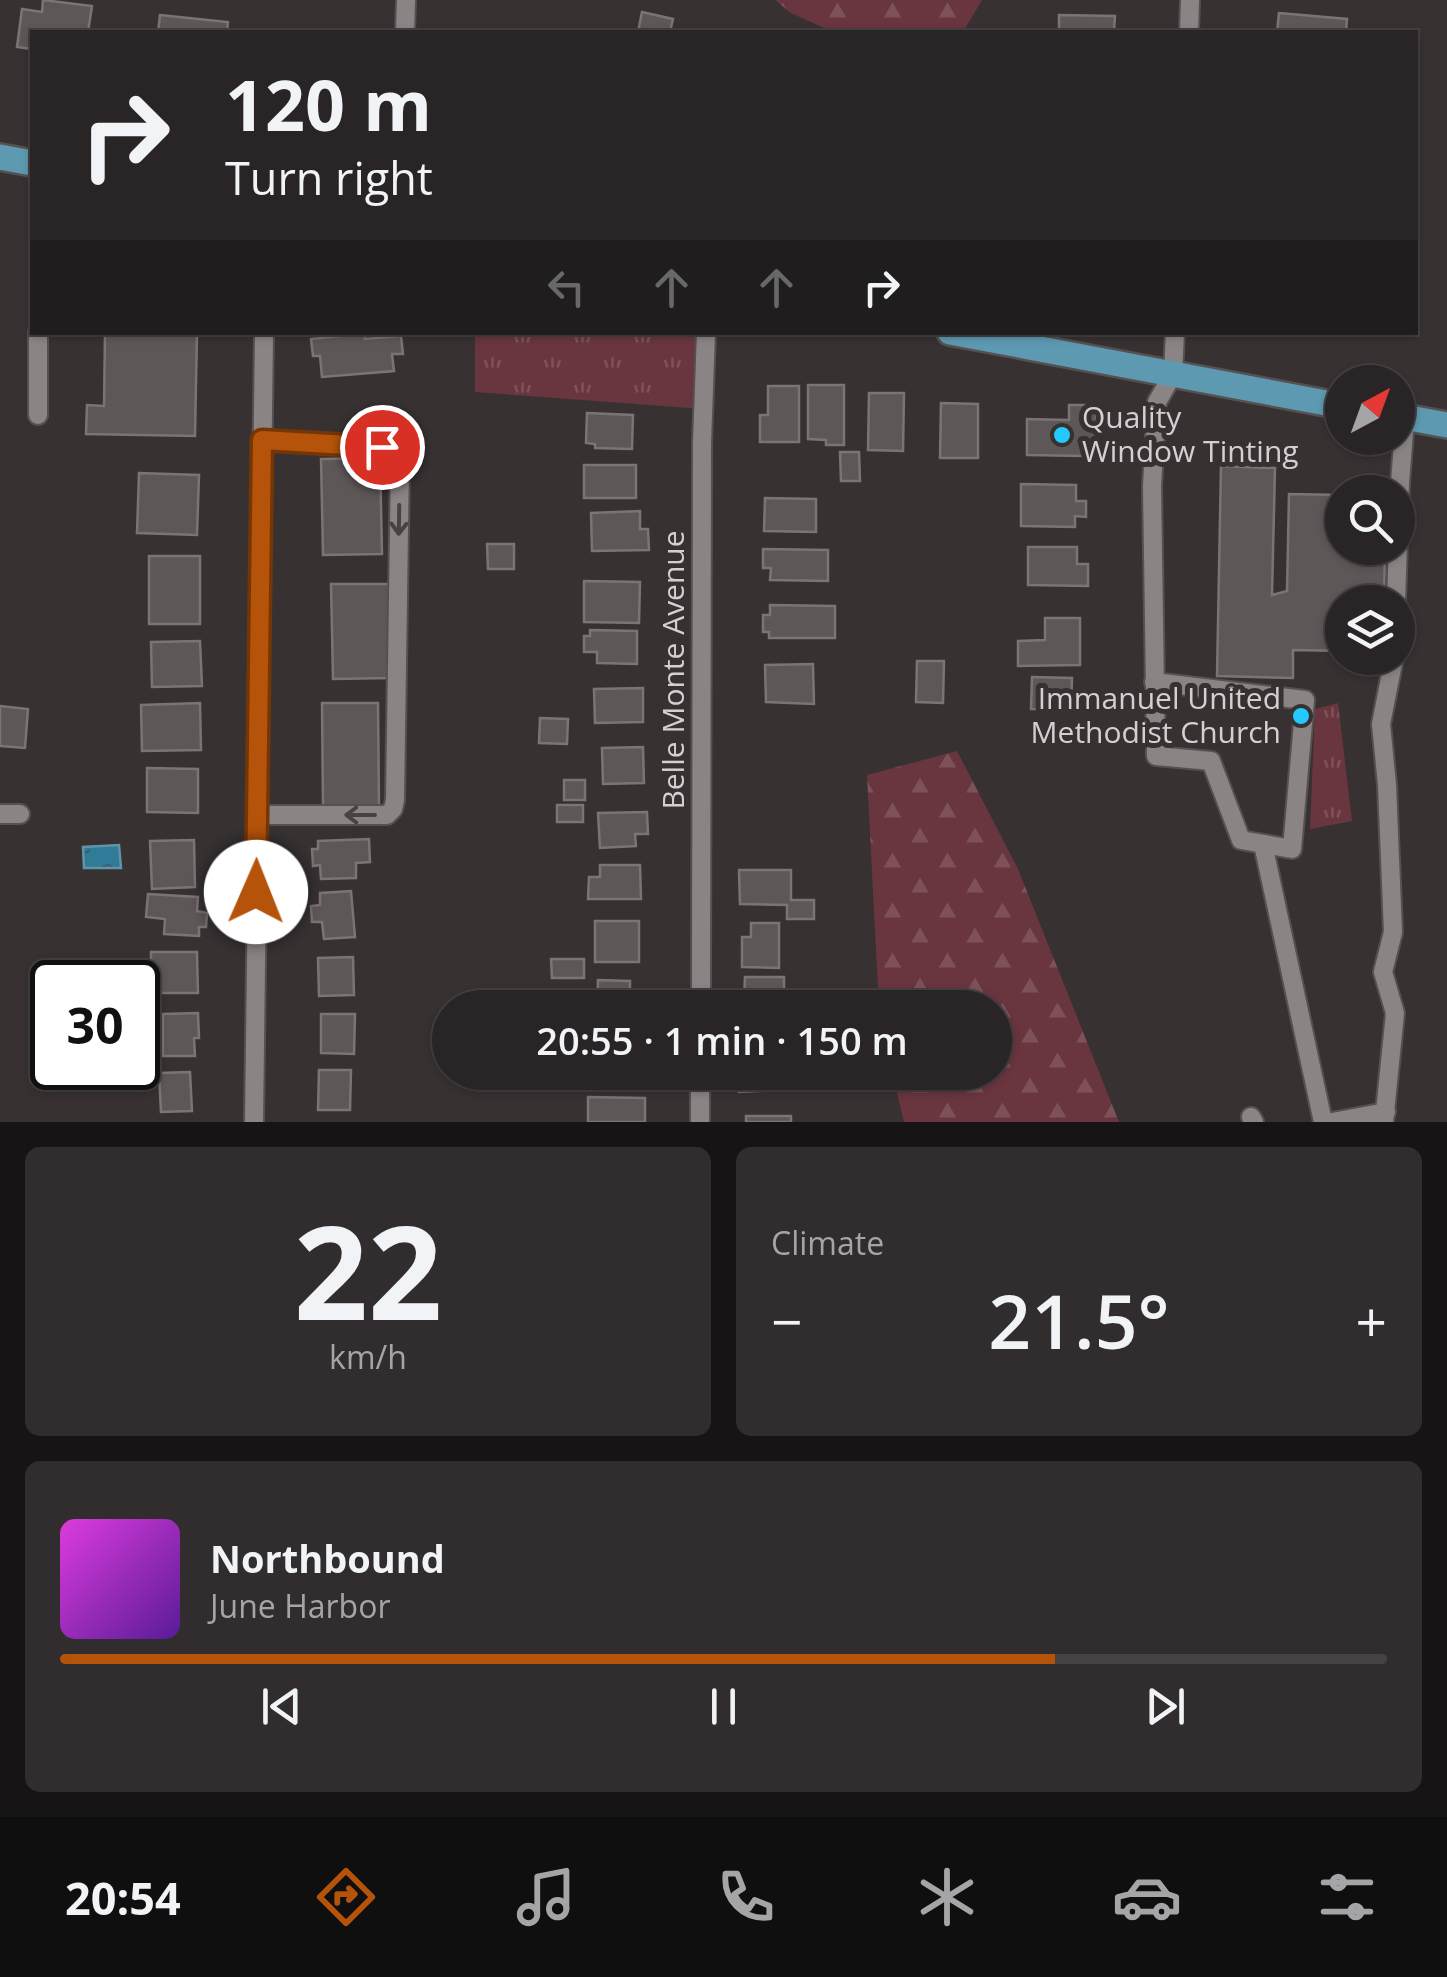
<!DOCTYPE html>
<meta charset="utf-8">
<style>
body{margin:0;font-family:"Open Sans",sans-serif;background:#312d2e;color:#f1f3f6;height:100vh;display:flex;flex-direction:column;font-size:38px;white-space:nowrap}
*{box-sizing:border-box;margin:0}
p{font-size:32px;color:#a5a5a7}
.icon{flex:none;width:55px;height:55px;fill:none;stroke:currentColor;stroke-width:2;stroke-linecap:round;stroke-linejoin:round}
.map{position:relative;height:1122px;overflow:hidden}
.details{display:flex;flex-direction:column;gap:25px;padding:25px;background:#171415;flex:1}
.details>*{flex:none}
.hud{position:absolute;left:30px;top:30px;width:1388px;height:305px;border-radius:0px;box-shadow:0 2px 8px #0004,0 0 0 2px #454243;background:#292526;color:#f1f3f6;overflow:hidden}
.needle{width:65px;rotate:41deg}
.buttons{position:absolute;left:1325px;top:365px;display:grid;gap:20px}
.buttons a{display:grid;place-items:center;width:90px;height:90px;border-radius:50%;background:#292526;box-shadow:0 2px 8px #0004,0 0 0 2px #454243;font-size:50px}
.speed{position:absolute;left:30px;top:960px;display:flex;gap:20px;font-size:50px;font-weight:700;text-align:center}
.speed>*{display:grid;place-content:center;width:130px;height:130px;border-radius:50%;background:#292526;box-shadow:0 2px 8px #0004,0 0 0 2px #454243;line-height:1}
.speed .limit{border:5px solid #111;border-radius:15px;background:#fff;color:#111}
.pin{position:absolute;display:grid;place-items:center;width:85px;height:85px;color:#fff;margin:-42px;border:5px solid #fff;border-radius:50%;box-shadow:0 2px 10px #0007}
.me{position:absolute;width:110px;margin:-55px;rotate:1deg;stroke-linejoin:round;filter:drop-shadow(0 0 8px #0008)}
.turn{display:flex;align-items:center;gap:35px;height:210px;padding:0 30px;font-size:45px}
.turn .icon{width:130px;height:130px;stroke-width:2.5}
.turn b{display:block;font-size:70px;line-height:85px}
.lanes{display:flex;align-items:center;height:95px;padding:0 30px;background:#0003;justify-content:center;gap:50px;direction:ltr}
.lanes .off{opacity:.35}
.big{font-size:75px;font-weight:600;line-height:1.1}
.details .tile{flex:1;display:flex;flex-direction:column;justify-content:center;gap:15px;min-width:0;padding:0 35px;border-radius:15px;background:#312d2e}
.details .dial{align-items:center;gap:0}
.dial b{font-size:130px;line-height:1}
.song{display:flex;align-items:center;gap:30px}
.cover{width:120px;height:120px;border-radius:15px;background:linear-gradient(135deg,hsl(300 70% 55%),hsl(270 70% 35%))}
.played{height:10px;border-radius:5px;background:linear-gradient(90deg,#b45309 75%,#454243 75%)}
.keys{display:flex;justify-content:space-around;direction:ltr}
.heat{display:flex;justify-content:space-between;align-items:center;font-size:55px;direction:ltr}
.details .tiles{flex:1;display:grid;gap:25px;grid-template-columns:1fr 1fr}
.tile:last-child{grid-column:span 2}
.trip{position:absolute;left:432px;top:990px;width:580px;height:100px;border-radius:50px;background:#292526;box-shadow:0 2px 8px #0004,0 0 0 2px #454243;font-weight:600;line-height:100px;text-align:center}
.tabs{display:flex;height:160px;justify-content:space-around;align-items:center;background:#100f0f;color:#a5a5a7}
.tabs .icon{width:70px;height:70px}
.tabs .active{color:#b45309}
.tabs b{font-size:45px;color:#f1f3f6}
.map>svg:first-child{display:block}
</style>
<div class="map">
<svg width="1447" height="1122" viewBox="0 0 1447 1122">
<defs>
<pattern id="forest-firs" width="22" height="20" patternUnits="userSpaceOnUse" patternTransform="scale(2.5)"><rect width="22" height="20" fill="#69353e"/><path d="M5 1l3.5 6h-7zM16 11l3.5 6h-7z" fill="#7e5159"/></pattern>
<pattern id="park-tufts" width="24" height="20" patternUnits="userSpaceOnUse" patternTransform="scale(2.5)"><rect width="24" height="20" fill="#69353e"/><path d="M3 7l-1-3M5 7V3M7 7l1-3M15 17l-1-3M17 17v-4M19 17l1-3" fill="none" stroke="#7e5159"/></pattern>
<pattern id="water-ripples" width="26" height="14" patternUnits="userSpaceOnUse" patternTransform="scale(2.5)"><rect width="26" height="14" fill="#307b97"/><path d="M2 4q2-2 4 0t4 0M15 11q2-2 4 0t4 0" fill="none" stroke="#366374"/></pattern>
</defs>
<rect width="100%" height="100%" fill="#373132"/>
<!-- forest -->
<g fill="url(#forest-firs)">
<path d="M775,0h207l-19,32h-130l-42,-19z"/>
<path d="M957,751l61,118 101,253h-215l-12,-49 103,-1v-64l-116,-1 -12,-232z"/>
</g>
<!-- park -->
<g fill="url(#park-tufts)">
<path d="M475,333h231l-3,76 -228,-17z"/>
<path d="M1338,703l14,118 -42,8 5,-120z"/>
</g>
<!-- water -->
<path fill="url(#water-ripples)" stroke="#6194a8" stroke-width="2.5" d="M119,845l2,23h-37l-1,-21z"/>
<!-- building -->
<g fill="#5e5758" stroke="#7b7475" stroke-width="2.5">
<path d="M43,0l49,6 -4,26h-56v17l-15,-2 5,-38 20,3z"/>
<path d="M642,12l31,7 -3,13h-32z"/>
<path d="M1279,13l68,6 -1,13h-69z"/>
<path d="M160,15l68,7 -1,10h-69z"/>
<path d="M1059,15l56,1 -1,16h-55z"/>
<path d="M105,332h92l-2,104 -109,-2 1,-29 17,1z"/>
<path d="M349,332h16v7l36,-3 2,18h-11l2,17 -72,6 -2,-21h-7l-2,-17 39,-4z"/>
<path d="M808,385h36v60h-18v-5l-18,-1z"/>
<path d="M768,386h31v56h-39v-27h8z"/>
<path d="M869,393h35l-1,58 -35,-1z"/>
<path d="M941,403l37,1v54h-38z"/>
<path d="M1069,405h27v45h-12l-1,6 -56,-1v-36l42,1z"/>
<path d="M587,413l46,2 -1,34 -37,-1v-4l-9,-1z"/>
<path d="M840,452h19l1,29h-19z"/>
<path d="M380,458l2,96 -59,1 -2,-96z"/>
<rect x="584" y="465" width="52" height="33"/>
<path d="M1221,466l54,2 -3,127 15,-4 2,-97 53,1v53h43l-1,54h-42v49l-49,-1v28l-76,-2z"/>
<path d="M139,473l60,2 -2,60 -60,-2z"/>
<path d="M1021,484l55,1v16h10v16l-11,-1v11l-54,-1z"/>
<path d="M765,498l51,1v33l-52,-1z"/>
<path d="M640,511v18h8l1,21 -57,1 -1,-38z"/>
<path d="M487,544h27v25h-26z"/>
<path d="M1028,547h49v17h11v22l-60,-1z"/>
<path d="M763,549l65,1v31l-58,-1 1,-12h-8z"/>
<rect x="149" y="556" width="51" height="68"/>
<path d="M584,581l56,1 -1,41 -55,-1z"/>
<path d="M331,584h58l2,94 -58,1z"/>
<path d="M770,605l65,1v32h-66v-6h-6v-17h7z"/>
<path d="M1045,618h35v47l-62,1v-25l27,-1z"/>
<path d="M590,630l47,1v33l-40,-1v-11h-13v-16h6z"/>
<path d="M200,641l2,45 -50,1 -1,-45z"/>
<path d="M917,661h27l-1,42 -27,-1z"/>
<path d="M813,664l1,40 -48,-2 -1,-37z"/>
<path d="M1032,677l40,1 -1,32 -40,-1z"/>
<path d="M643,688v34l-48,1 -1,-34z"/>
<path d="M200,703l1,47 -59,1 -1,-46z"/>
<path d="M322,703h56l1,105h-56z"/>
<path d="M0,706l28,3 -3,39 -25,-2z"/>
<path d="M540,718l28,1 -1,25 -28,-1z"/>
<path d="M643,747l1,36 -41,1 -1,-36z"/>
<path d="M147,768l51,1v44l-51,-1z"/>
<rect x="564" y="780" width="21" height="20"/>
<rect x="557" y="805" width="26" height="17"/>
<path d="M647,812l1,22h-13l1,12 -36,2 -2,-35z"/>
<path d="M369,839l1,23 -14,1v15l-35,1 -1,-14 -7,1 -1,-17h6v-8z"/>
<path d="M194,840l1,47 -43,2 -2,-48z"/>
<path d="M600,865h40l1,34h-53l1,-22h11z"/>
<path d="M739,870h52v30h23v19h-27v-14l-47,-1z"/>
<path d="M351,891l4,46 -31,2 -2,-17h-10l-1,-16 9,-1v-12z"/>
<path d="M148,894l50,3 -1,14 10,2 -1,14h-7v9l-35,-2 1,-15 -19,-2z"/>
<rect x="595" y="921" width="44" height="41"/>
<path d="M751,923h28v45l-37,-1v-30h9z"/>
<path d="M151,952h46l1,41h-47z"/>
<path d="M353,957l1,38 -35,1 -1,-38z"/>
<path d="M551,959h33v19h-32z"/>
<path d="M745,977h39v31h-31v-10h-9z"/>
<path d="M598,980l32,1v13h16v14h-49z"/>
<path d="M198,1013l1,25h-5l1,18h-32v-42z"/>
<path d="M321,1014h34l-1,40 -33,-1z"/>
<path d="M319,1070h32l-1,40h-32z"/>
<path d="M190,1072l2,39 -31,1 -2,-39z"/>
<path d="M738,1072h59l1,17 -59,3z"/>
<path d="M588,1097l57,1v24h-57z"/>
<rect x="746" y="1116" width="45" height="6"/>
</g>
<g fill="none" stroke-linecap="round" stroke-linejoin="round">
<!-- minor casing -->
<g stroke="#555051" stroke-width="22">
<g id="minor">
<path d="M405,32l1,-32"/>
<path d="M1189,32l1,-32"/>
<path d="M38,332v83"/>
<path d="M1396,602l4,-119 5,-65"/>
<path d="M1154,682l151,18 -13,149 -51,-9 -30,-79 -55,-5 -4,-270 5,-84 16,-28 2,-42"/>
<path d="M0,814h20"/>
<path d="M257,815h130l6,-6 2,-9 5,-338 -7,-10 -11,-5 -120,-7"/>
<path d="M1263,844l60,278"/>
<path d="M701,1008l1,-565 4,-111"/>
<path d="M1251,1117l3,5"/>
<path d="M254,1122l10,-790"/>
<path d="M700,1122v-50"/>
<path d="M1332,1122l54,-10"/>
<path d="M1384,1122l11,-109 -12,-41 10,-40 -6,-147 -6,-61 13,-66"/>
</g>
</g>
<!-- major casing -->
<g stroke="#555051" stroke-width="30">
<g id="major">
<path d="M0,157l32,6"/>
<path d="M950,332l392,74"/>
<path d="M1398,416l49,9"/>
</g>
</g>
<!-- minor -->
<use href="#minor" stroke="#8b8485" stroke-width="18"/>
<!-- major -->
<use href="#major" stroke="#5d99b1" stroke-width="25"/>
</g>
<!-- one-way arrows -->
<defs><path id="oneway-shaft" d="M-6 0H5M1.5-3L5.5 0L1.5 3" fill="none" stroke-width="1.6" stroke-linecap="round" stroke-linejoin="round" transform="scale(2.5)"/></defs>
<g stroke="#484243">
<use href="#oneway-shaft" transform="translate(399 520) rotate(91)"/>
<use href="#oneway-shaft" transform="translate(360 815) rotate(180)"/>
</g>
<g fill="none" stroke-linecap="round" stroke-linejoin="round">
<!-- route casing -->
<g stroke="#753606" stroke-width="25">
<path id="route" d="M256,892l6,-452 120,7"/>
</g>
<!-- route -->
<use href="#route" stroke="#b45309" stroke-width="18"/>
</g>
<!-- markers -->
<g fill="#24c9fe" stroke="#373132" stroke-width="4">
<circle cx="1062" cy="435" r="10"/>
<circle cx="1301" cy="716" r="10"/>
</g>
<g text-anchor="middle" stroke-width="10" stroke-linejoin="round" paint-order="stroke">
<!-- poi labels -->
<g font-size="30" fill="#d4d0d1" stroke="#373132" text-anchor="start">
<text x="1082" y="428">Quality<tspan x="1082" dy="34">Window Tinting</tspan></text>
<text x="1281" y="709" text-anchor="end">Immanuel United<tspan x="1281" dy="34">Methodist Church</tspan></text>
</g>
<!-- street labels -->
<g font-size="30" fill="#d4d0d1" stroke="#373132">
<text transform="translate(674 670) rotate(-90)" y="10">Belle Monte Avenue</text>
</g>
</g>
</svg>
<div class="buttons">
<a><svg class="needle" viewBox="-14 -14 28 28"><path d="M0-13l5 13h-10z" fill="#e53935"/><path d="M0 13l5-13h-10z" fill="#a5a5a7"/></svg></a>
<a><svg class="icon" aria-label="search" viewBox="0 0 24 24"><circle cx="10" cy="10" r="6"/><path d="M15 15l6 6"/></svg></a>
<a><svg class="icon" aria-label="layers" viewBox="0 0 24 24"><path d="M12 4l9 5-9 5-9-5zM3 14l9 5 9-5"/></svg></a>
</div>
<div class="speed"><div class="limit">30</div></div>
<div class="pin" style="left:382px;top:447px;background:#d93025"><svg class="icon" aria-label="arrive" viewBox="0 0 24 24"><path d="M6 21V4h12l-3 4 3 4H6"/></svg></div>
<svg class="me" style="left:256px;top:892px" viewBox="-20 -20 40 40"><circle r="19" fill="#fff"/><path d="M0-13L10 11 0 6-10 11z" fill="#b45309"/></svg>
<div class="trip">20:55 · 1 min · 150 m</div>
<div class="hud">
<div class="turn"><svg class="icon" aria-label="right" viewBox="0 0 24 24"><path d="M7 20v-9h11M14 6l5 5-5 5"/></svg><div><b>120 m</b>Turn right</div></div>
<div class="lanes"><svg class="icon off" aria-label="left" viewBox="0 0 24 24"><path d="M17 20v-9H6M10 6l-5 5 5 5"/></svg><svg class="icon off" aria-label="ahead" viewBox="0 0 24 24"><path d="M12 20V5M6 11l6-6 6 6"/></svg><svg class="icon off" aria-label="ahead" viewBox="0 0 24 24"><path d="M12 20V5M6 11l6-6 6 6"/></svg><svg class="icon" aria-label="right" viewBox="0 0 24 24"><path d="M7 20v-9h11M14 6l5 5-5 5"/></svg></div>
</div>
</div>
<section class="details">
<div class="tiles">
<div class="tile dial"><b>22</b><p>km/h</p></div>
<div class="tile"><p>Climate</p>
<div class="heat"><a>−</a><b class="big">21.5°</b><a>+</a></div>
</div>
<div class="tile">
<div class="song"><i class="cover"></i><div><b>Northbound</b><p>June Harbor</p></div></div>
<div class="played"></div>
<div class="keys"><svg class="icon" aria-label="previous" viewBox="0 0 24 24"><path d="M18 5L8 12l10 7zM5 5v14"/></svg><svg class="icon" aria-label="pause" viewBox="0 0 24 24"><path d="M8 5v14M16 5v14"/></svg><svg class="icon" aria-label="next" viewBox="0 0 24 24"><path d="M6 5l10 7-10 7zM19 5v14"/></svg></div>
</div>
</div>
</section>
<nav class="tabs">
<b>20:54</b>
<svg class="icon active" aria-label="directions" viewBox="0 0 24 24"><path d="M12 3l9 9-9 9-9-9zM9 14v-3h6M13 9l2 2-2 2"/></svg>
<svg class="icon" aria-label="music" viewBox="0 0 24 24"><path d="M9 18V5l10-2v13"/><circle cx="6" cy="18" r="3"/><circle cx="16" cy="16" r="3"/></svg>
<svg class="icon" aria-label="phone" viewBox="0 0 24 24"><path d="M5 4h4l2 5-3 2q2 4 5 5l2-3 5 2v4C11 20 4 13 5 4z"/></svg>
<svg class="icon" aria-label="climate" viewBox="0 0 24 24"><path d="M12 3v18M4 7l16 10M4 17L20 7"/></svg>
<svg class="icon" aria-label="car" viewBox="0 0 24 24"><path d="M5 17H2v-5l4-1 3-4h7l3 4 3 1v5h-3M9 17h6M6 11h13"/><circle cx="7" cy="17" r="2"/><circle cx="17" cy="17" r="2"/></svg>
<svg class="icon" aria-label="filters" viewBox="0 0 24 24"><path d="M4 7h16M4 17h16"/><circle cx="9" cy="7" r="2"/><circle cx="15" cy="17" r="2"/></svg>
</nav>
